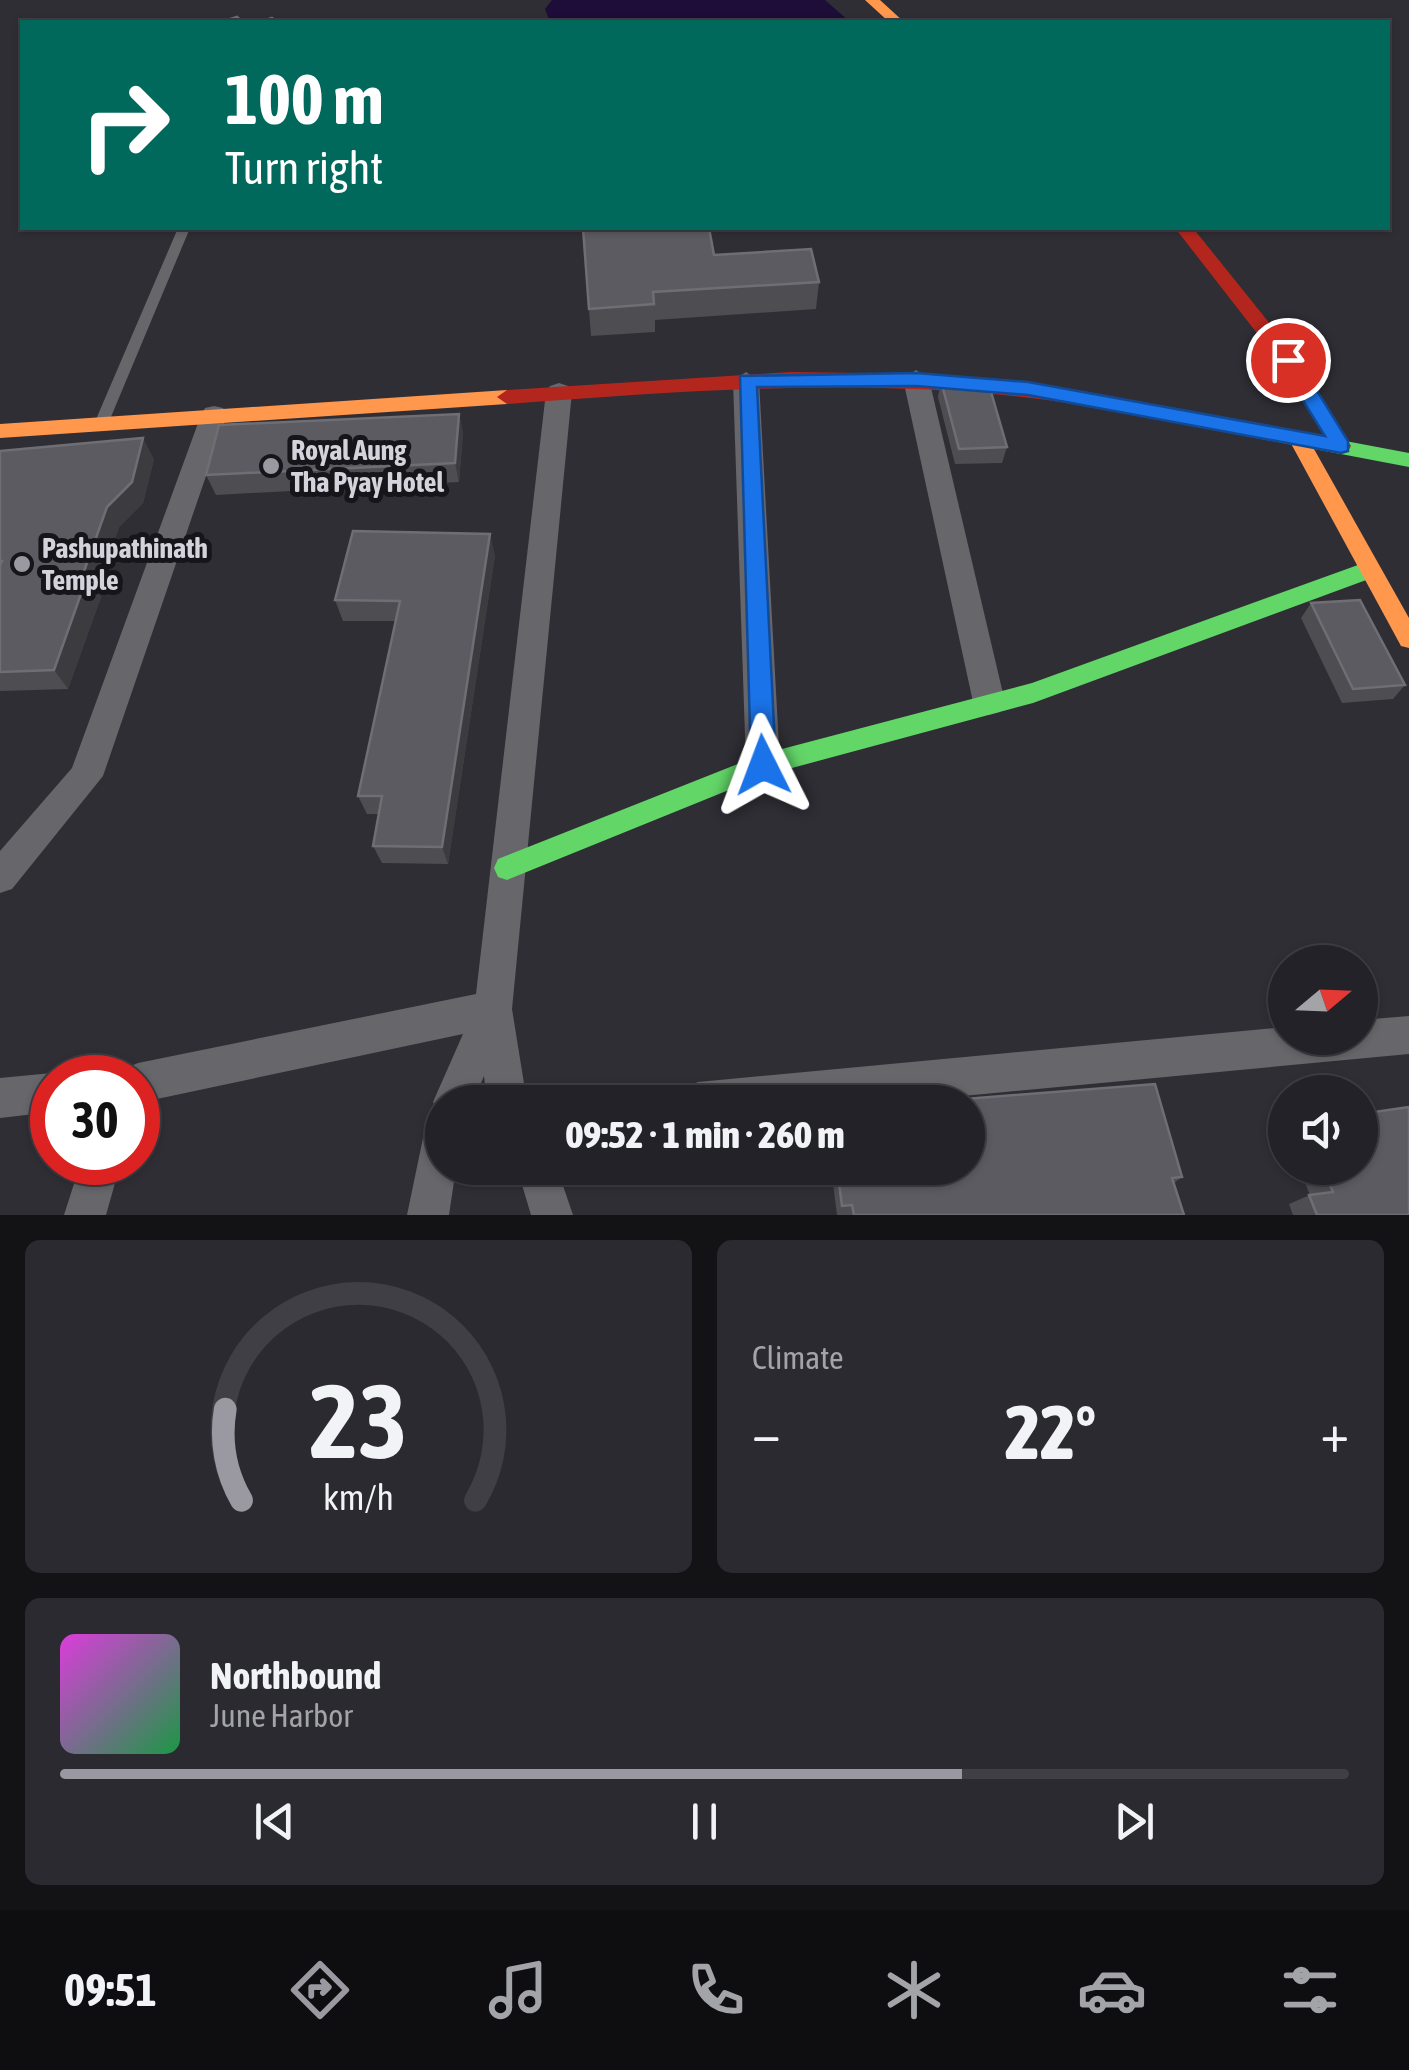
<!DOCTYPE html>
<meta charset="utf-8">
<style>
body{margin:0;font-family:"Asap Condensed",sans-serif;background:#2b2a30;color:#f1f3f6;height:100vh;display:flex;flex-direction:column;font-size:38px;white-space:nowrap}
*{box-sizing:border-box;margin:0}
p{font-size:32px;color:#a3a4a8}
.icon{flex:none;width:55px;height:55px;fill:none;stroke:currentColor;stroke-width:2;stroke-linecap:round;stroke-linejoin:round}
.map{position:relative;height:1215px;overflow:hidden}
.details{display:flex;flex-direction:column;gap:25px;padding:25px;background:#131316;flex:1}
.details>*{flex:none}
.top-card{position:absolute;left:20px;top:20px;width:1370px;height:210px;border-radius:0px;box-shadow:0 2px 8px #0004,0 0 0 2px #403f45;background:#00695c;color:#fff;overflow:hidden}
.needle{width:65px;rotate:71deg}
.controls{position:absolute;left:1268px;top:945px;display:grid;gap:20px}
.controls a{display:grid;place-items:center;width:110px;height:110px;border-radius:50%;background:#232228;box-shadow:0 2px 8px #0004,0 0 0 2px #403f45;font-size:50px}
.speed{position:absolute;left:30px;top:1055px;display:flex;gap:20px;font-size:50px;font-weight:700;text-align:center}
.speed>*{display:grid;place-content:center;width:130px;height:130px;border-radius:50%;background:#232228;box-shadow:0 2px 8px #0004,0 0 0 2px #403f45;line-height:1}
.speed .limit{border:15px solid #d22;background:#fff;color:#111}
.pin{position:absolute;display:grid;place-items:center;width:85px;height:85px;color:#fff;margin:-42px;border:5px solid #fff;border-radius:50%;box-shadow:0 2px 10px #0007}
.me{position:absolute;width:110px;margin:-55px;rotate:357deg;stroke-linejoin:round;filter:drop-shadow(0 0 8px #0008)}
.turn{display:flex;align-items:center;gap:35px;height:210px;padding:0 40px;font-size:45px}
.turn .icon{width:130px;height:130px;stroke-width:2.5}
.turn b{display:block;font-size:70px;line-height:85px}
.big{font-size:75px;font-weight:800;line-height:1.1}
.details .widget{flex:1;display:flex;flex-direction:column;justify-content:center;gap:15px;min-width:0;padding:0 35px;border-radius:15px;background:#2b2a30}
.details .dial{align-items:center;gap:0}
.dial svg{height:260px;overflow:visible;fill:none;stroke:#403f45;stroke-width:7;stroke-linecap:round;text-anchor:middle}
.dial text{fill:#f1f3f6;stroke:none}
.song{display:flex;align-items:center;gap:30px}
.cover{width:120px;height:120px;border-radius:15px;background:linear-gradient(135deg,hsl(300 70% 55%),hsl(140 70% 35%))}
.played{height:10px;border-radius:5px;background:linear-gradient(90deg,#9a99a1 70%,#403f45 70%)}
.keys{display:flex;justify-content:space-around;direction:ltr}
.heat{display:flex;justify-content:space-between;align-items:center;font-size:55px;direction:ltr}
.details .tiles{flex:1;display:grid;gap:25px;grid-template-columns:1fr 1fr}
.widget:last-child{grid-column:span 2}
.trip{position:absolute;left:425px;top:1085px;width:560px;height:100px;border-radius:50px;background:#232228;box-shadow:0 2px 8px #0004,0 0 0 2px #403f45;font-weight:800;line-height:100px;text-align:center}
.menu{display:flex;height:160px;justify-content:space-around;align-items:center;background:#0e0e10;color:#a3a4a8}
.menu .icon{width:70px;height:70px}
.menu .current{color:#9a99a1}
.menu b{font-size:45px;color:#f1f3f6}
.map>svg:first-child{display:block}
</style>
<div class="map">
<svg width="1409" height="1215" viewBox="0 0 1409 1215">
<rect width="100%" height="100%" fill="#2f2e35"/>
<!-- water -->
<path fill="#1d0d38" d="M552,0h273l25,22h-300l-5,-13z"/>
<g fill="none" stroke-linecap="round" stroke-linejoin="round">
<!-- lane -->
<path fill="#67666a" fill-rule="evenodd" d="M178,228h12l-82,196 -2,3h-10l-2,-3z"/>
<!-- street -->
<g fill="#67666a" fill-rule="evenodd">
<path d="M916,370l13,9 76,323 -5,10 -11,3 -11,-3 -5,-10 -70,-323z"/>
<path d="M746,372l13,9 21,384 -5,10 -12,5 -12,-5 -5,-10 -13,-384z"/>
<path d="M559,383l9,3 4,6 -60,617 15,93h-40l-3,-26 -11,26h-31v66h14l-7,47h-42l21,-101 9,-4 -4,-8 30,-68 -325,69v-25h-17l3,-9 14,-6 338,-69 70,-602 4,-6z"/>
<path d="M214,406l9,2 4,7 -124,361 -91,113 -12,4v-42l72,-83 129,-353 4,-7z"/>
<path d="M1409,1016v38l-509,48h-222l6,-14 14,-6 587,-55v11h75v-18z"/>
<path d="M52,1073l10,5h-10v34l-52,6v-40z"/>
<path d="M81,1162h40l-15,53h-42z"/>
<path d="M517,1168h40l16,47h-42z"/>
</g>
<!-- fast -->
<g fill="#63d668" fill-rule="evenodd">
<path d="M1075,390l334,63v14l-341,-65 -3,-5 3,-5z"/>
<path d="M1369,561l11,9 -3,6 -344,127 -267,72 -259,105 -9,-3 -4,-9 4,-9 265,-105 269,-71z"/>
</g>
<!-- slow -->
<g fill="#ff974d" fill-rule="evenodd">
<path d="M865,0h15l24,22h-15z"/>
<path d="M507,390l10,7 -10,7 -507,34v-14z"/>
<path d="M1298,431l7,2 104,185v30l-8,-2 -113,-208z"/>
</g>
<!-- jam -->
<g fill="#b3261e" fill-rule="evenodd">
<path d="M1175,228h18l102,127 56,91 -3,5h-14l-53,-87z"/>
<path d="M791,372l143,2 141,16 10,7 -10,7c-190,-29 -377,-14 -568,0l-10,-7 10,-7z"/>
</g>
</g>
<!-- wall -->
<g fill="#4e4d52">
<path d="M549,228h160l5,27 105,27 -3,27 -161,11v12l-64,4 -8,-106 -33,1z"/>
<path d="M941,381l66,66 -5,16 -47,1 -17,-67z"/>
<path d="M459,414l4,19 -4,49 -243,13 -10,-20z"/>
<path d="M0,451l154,8 -11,44 -24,24 -22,64 4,6 -33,92 -68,2z"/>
<path d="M495,555l-47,309 -66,-1 -9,-17 6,-32h-12l-9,-18 38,-175h-53l-8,-21z"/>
<path d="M1311,603l94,82 -12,14 -51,4 -41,-85z"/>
<path d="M831,1168h137l214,9 -8,6 10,32h-347z"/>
<path d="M1299,1168h61l49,47h-116l-4,-11 21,-9z"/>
</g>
<!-- shaded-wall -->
<g fill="#3c3b40">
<path d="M459,414l4,19 -4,49 -4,-19z"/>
<path d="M143,438l11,21 -11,44 -24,24 -22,64 4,6 -33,92 -14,-19 28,-93 25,-70z"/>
<path d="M490,534l5,21 -47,309 -6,-17z"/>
</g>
<!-- building -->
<g fill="#5c5b61" stroke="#6f6e74" stroke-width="2.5">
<path d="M237,17l6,5h-22z"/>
<path d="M272,18l6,4h-18z"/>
<path d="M583,228h126l5,27 97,-6 8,33 -166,10 1,12 -65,5z"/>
<path d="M941,381l48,4 18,62 -48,2z"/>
<path d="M459,414l-4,49 -249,12 13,-50z"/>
<path d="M143,438l-11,44 -25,25 -25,70h5l-33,93 -54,2v-107l2,-4h-2v-110z"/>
<path d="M353,531l137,3 -48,313 -69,-1 9,-50h-24l42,-195 -65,-1z"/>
<path d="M1360,600l45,85 -52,4 -42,-86z"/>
<path d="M1155,1084l27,93 -10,1 12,37h-330l-2,-10 -10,1 -5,-38h131v-66h-41z"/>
<path d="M1409,1107v108h-92l-8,-20 24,-3 -10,-24h37v-54z"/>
</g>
<!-- route -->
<path fill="#1a73e8" stroke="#114b97" stroke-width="2.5" d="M1288,353l7,2 53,86v10l-7,2 -313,-58 -112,-9 -159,1 19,378 -4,8 -9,3 -9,-3 -3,-8 -11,-389 176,-3 112,9 297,54 -47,-76z"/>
<!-- markers -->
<g fill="#9a99a1" stroke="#16151a" stroke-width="4">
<circle cx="271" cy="466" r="10"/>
<circle cx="22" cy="564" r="10"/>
</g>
<g text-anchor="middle" stroke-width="10" stroke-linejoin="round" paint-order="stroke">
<!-- poi labels -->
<g font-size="28" font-weight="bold" fill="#d4d2db" stroke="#16151a" text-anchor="start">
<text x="291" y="460">Royal Aung<tspan x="291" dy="32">Tha Pyay Hotel</tspan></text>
<text x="42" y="558">Pashupathinath<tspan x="42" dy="32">Temple</tspan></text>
</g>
</g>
</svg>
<div class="controls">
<a><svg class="needle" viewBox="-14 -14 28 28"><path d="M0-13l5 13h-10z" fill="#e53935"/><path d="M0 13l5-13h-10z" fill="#a3a4a8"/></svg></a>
<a><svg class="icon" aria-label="sound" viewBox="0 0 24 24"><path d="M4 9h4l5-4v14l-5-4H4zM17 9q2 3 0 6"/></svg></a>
</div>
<div class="speed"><div class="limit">30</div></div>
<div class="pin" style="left:1288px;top:360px;background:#d93025"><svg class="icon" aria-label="arrive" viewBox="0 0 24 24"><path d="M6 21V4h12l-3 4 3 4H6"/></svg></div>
<svg class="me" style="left:763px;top:765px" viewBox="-20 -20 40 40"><path d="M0-17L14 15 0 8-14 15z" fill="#1a73e8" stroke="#fff" stroke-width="4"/></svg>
<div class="trip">09:52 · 1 min · 260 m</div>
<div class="top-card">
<div class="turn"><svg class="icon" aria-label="right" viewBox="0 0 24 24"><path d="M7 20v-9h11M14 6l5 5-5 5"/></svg><div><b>100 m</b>Turn right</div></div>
</div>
</div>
<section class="details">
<div class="tiles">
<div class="widget dial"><svg viewBox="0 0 100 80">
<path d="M14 69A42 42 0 1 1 86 69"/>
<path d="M14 69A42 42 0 0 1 9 41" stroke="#9a99a1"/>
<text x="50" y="56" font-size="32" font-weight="700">23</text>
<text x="50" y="72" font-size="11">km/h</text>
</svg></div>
<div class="widget"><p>Climate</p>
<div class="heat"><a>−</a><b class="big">22°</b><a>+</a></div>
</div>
<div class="widget">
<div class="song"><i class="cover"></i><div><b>Northbound</b><p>June Harbor</p></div></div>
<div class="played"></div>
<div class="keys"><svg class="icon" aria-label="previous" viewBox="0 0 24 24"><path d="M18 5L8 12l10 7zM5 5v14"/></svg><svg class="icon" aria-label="pause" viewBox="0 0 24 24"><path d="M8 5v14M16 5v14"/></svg><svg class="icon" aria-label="next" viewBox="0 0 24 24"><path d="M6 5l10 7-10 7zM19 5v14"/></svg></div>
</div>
</div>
</section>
<nav class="menu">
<b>09:51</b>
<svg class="icon current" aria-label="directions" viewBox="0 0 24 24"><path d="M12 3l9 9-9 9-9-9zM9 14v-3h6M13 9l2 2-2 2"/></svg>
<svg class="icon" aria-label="music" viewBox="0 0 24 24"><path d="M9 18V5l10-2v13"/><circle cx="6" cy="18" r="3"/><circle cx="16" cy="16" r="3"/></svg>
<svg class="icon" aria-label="phone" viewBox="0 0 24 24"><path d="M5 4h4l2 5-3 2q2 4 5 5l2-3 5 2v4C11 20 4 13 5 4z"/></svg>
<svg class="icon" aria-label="climate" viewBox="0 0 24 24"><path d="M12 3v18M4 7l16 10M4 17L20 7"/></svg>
<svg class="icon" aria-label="car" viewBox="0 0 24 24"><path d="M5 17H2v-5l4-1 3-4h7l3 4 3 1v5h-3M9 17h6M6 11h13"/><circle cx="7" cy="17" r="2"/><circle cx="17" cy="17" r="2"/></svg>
<svg class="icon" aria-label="filters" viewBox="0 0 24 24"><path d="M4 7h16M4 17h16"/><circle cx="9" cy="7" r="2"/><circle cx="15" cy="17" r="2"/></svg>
</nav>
